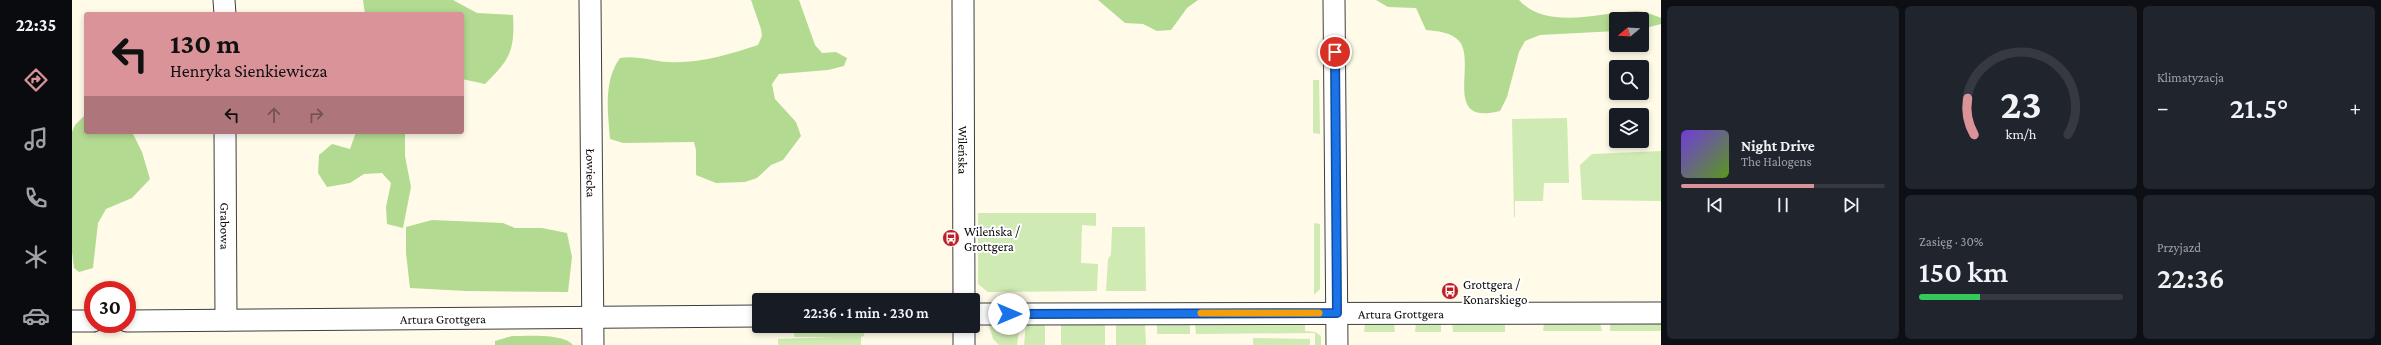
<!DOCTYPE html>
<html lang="pl">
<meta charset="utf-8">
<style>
body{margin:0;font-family:"Crimson Pro",serif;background:#20242c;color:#f1f3f6;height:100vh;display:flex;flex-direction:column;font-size:15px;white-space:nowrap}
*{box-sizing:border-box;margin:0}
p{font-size:13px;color:#9ea1a6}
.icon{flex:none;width:22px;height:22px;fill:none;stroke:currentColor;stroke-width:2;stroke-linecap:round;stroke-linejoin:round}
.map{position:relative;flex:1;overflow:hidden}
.sheet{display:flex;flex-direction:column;gap:6px;padding:6px;background:#0d0f14;width:720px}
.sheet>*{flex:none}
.banner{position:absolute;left:12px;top:12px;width:380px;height:122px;border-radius:4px;box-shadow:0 2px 6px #0003;background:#da9499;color:#111;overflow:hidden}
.needle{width:26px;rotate:252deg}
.tools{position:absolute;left:1537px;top:12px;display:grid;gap:8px}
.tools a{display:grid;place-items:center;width:40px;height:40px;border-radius:4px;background:#171b24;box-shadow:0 2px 6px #0003;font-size:20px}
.speed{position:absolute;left:12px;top:281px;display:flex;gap:8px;font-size:20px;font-weight:700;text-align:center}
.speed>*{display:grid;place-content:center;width:52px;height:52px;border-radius:50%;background:#171b24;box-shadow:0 2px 6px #0003;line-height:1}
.speed .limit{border:6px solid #d22;background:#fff;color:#111}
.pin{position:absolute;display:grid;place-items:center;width:34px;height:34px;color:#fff;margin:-17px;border:2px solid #fff;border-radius:50%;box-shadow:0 1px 4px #0007}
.me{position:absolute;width:44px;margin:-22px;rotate:90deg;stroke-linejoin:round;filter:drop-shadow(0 0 3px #0008)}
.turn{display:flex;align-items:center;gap:14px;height:84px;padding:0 20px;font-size:18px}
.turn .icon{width:52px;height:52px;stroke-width:2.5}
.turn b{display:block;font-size:28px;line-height:34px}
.lanes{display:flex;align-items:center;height:38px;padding:0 20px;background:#0003;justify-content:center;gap:20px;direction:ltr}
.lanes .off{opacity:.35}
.big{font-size:30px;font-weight:600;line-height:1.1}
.sheet .widget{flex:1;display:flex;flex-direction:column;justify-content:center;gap:6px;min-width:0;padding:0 14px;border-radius:6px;background:#20242c}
.sheet .dial{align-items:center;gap:0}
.dial svg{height:104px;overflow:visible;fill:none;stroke:#363941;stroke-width:7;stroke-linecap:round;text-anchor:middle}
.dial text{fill:#f1f3f6;stroke:none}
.song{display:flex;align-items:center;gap:12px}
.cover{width:48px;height:48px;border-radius:6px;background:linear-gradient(135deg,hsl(260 70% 55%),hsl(90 70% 35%))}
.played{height:4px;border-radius:2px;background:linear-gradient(90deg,#da9499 65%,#363941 65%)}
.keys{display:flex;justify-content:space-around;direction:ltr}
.heat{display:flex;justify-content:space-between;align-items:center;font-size:22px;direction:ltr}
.charge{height:6px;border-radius:3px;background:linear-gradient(90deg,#34c759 30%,#363941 0)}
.sheet .tiles{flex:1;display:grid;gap:6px;grid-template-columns:repeat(3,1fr)}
.widget:first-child{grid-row:span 2}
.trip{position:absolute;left:680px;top:293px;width:228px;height:40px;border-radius:4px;background:#171b24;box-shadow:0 2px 6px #0003;font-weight:600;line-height:40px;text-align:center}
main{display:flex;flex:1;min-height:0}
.tab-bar{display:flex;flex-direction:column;width:72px;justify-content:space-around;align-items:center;background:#090b0e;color:#9ea1a6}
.tab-bar .icon{width:28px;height:28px}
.tab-bar .current{color:#da9499}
.tab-bar b{font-size:18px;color:#f1f3f6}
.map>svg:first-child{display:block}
</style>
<main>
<nav class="tab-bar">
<b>22:35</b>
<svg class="icon current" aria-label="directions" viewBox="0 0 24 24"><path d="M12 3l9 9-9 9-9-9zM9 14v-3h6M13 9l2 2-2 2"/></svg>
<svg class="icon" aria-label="music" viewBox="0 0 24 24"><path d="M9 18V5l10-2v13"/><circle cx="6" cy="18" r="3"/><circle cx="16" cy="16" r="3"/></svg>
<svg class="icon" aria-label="phone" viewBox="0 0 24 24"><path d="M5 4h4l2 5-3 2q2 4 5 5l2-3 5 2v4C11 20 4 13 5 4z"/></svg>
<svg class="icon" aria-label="climate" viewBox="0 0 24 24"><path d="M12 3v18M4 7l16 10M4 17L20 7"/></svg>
<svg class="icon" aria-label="car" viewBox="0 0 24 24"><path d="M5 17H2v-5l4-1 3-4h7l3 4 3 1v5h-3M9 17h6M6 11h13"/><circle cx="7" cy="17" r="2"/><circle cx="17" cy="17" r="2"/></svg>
</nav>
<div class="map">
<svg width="1589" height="345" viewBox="0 0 1589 345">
<rect width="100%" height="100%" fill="#fffbe8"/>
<!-- green -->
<g fill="#cfeab2">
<path d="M1241,80h6l1,54 -7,-1z"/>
<path d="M1495,118l2,65h-25l-1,18h-28v16h-1l-2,-98z"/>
<path d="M1589,151v50l-79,-1 -2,-35 12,-11z"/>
<path d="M906,213h118v13l-14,-1 -1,38 17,1 -1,27 -109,1 -10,-8z"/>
<path d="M1242,223l6,1v65l-6,6z"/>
<path d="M1040,227h33l1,64h-40l2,-32 3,-4z"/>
<path d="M1369,322v10h-26l1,-9z"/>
<path d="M1380,322l53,1v9h-52z"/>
<path d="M1589,322v9h-51v-7z"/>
<path d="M1044,323h29l1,22h-30z"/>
<rect x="1085" y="323" width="33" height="11"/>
<path d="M1123,323h110v8l10,1 6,4v9h-6v-12l-119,1z"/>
<path d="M1293,323h29l1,9h-31z"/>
<path d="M1472,323h56l2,8h-59z"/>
<path d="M917,324h31l-3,21h-18l-6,-6z"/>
<path d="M954,324h19v21h-21z"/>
<path d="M1033,324v21h-44v-20z"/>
<path d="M723,326h69v10l-3,1v8h-83v-6l55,-2h-39z"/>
<path d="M1181,338l57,1v6h-57z"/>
</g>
<!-- forest -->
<g fill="#b2db91">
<path d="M291,0h90l24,13 36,2c2,36 -3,44 -28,69l-23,-5v-65h-97z"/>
<path d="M679,0h48l16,45 7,8 14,-1 11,6 -3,8 -16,4 -49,4 -7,10 3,15 21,23 5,14 -18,24 -12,5 -14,13 -12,4 -29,1 -20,-8v-25l-2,-8 -71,1 -13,-4c-2,-26 -7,-58 10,-81 17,-3 32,3 48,4 30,2 63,-8 90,-17l4,-9 -1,-7z"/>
<path d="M1026,0h100l-11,8 -16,22 -14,1 -14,-7 -18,-1z"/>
<path d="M1304,0h143c28,31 82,12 118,11 7,0 17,4 24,7v6l-19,5v-10h-26v12l-76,4 -15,6 -6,11 -12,45 -7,14c-58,15 -24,-46 -40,-69 -8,-10 -23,-11 -34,-12l-10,-22 -28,-1z"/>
<path d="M14,114v18h46l10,20 8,27 -18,19 -26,11 -8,14 -5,45 -14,4 -5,-4 -2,-16v-120l3,-7z"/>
<path d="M284,132h49v24l6,31 -8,41 -16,-4 -1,-17 5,-24 -9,-10 -18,1 -14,9 -23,4 -9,-14 1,-18 13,-11 18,5z"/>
<path d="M360,220l71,3 12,5h27l25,5 5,24 -4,35 -102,-1 -56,-3 -4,-35v-26z"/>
<path d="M440,336c14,0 52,-3 61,9h-78v-4z"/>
</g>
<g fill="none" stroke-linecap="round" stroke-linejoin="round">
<!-- street casing -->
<g stroke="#3e3e3e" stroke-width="23">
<g id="street">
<path d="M152,0l1,14"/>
<path id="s1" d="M518,0l3,345"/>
<path id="s2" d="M891,0l1,300"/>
<path d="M1262,0l3,345"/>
<path id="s3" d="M153,132l1,188"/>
<path id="s4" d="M901,314l688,-1"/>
<path d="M0,321h21"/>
<path id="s5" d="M55,321l632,-5"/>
<path d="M892,326v19"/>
</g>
</g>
<!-- street -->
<use href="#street" stroke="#fff" stroke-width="21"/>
</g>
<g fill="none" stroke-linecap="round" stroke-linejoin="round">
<!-- route casing -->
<g stroke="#114b97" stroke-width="10">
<path id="route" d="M937,314l328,-1 -2,-261"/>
</g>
<!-- route -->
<use href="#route" stroke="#1a73e8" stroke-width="7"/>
<!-- slow -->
<path stroke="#f59e0b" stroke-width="7" d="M1129,313h118"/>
</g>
<!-- icons -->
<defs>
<g id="bus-disc" transform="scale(0.9)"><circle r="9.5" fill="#be2027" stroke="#fff"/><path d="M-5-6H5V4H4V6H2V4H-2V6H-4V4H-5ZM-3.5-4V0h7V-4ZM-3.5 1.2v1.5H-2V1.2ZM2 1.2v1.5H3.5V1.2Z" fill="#fff"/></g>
</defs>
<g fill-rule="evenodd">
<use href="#bus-disc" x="879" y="238"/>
<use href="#bus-disc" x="1378" y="291"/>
</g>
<g text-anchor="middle" stroke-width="4" stroke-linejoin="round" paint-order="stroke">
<!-- street labels -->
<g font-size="13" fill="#0b0b0b" stroke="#fff">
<text dy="5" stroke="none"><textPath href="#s2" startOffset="150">Wileńska</textPath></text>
<text dy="5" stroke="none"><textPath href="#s1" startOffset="173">Łowiecka</textPath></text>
<text dy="5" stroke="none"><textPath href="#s3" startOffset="94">Grabowa</textPath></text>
<text dy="5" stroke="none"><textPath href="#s4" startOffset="428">Artura Grottgera</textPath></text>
<text dy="5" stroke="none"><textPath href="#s5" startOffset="316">Artura Grottgera</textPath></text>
</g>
<!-- poi labels -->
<g font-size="13" fill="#0b0b0b" stroke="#fff" text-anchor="start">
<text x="892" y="236">Wileńska /<tspan x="892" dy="15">Grottgera</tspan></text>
<text x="1391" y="289">Grottgera /<tspan x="1391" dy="15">Konarskiego</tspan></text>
</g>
</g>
</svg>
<div class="tools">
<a><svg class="needle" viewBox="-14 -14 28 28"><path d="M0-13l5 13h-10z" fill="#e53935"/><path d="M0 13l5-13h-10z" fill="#9ea1a6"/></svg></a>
<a><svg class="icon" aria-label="search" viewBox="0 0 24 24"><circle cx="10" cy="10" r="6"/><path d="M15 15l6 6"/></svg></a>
<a><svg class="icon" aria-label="layers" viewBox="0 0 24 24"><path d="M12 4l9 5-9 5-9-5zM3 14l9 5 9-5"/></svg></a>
</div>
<div class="speed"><div class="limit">30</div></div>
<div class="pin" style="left:1263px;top:52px;background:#d93025"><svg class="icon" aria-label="arrive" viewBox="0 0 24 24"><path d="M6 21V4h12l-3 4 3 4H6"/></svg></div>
<svg class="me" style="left:937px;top:314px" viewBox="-20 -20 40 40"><circle r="19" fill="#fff"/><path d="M0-13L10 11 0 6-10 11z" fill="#1a73e8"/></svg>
<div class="trip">22:36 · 1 min · 230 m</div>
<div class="banner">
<div class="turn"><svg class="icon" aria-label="left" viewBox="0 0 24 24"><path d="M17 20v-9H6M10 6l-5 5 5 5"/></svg><div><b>130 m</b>Henryka Sienkiewicza</div></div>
<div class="lanes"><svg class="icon" aria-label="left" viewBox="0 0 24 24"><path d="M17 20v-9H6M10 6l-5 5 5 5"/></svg><svg class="icon off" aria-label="ahead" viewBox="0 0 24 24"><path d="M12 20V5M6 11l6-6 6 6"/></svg><svg class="icon off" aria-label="right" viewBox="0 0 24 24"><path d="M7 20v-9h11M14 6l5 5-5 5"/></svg></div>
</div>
</div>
<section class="sheet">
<div class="tiles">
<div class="widget">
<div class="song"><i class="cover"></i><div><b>Night Drive</b><p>The Halogens</p></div></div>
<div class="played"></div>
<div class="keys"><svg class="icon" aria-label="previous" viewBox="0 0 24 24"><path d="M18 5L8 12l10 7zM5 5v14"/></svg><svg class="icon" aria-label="pause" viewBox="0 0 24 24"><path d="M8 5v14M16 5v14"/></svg><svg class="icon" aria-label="next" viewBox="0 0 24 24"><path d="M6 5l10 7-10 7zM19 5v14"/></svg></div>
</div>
<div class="widget dial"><svg viewBox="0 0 100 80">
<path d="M14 69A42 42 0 1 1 86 69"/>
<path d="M14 69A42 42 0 0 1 9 41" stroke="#da9499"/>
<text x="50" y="56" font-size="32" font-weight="700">23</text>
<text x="50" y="72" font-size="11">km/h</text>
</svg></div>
<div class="widget"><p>Klimatyzacja</p>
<div class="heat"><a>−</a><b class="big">21.5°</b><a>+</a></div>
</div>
<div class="widget"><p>Zasięg · 30%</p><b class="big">150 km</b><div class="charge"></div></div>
<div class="widget"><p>Przyjazd</p><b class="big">22:36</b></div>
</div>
</section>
</main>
